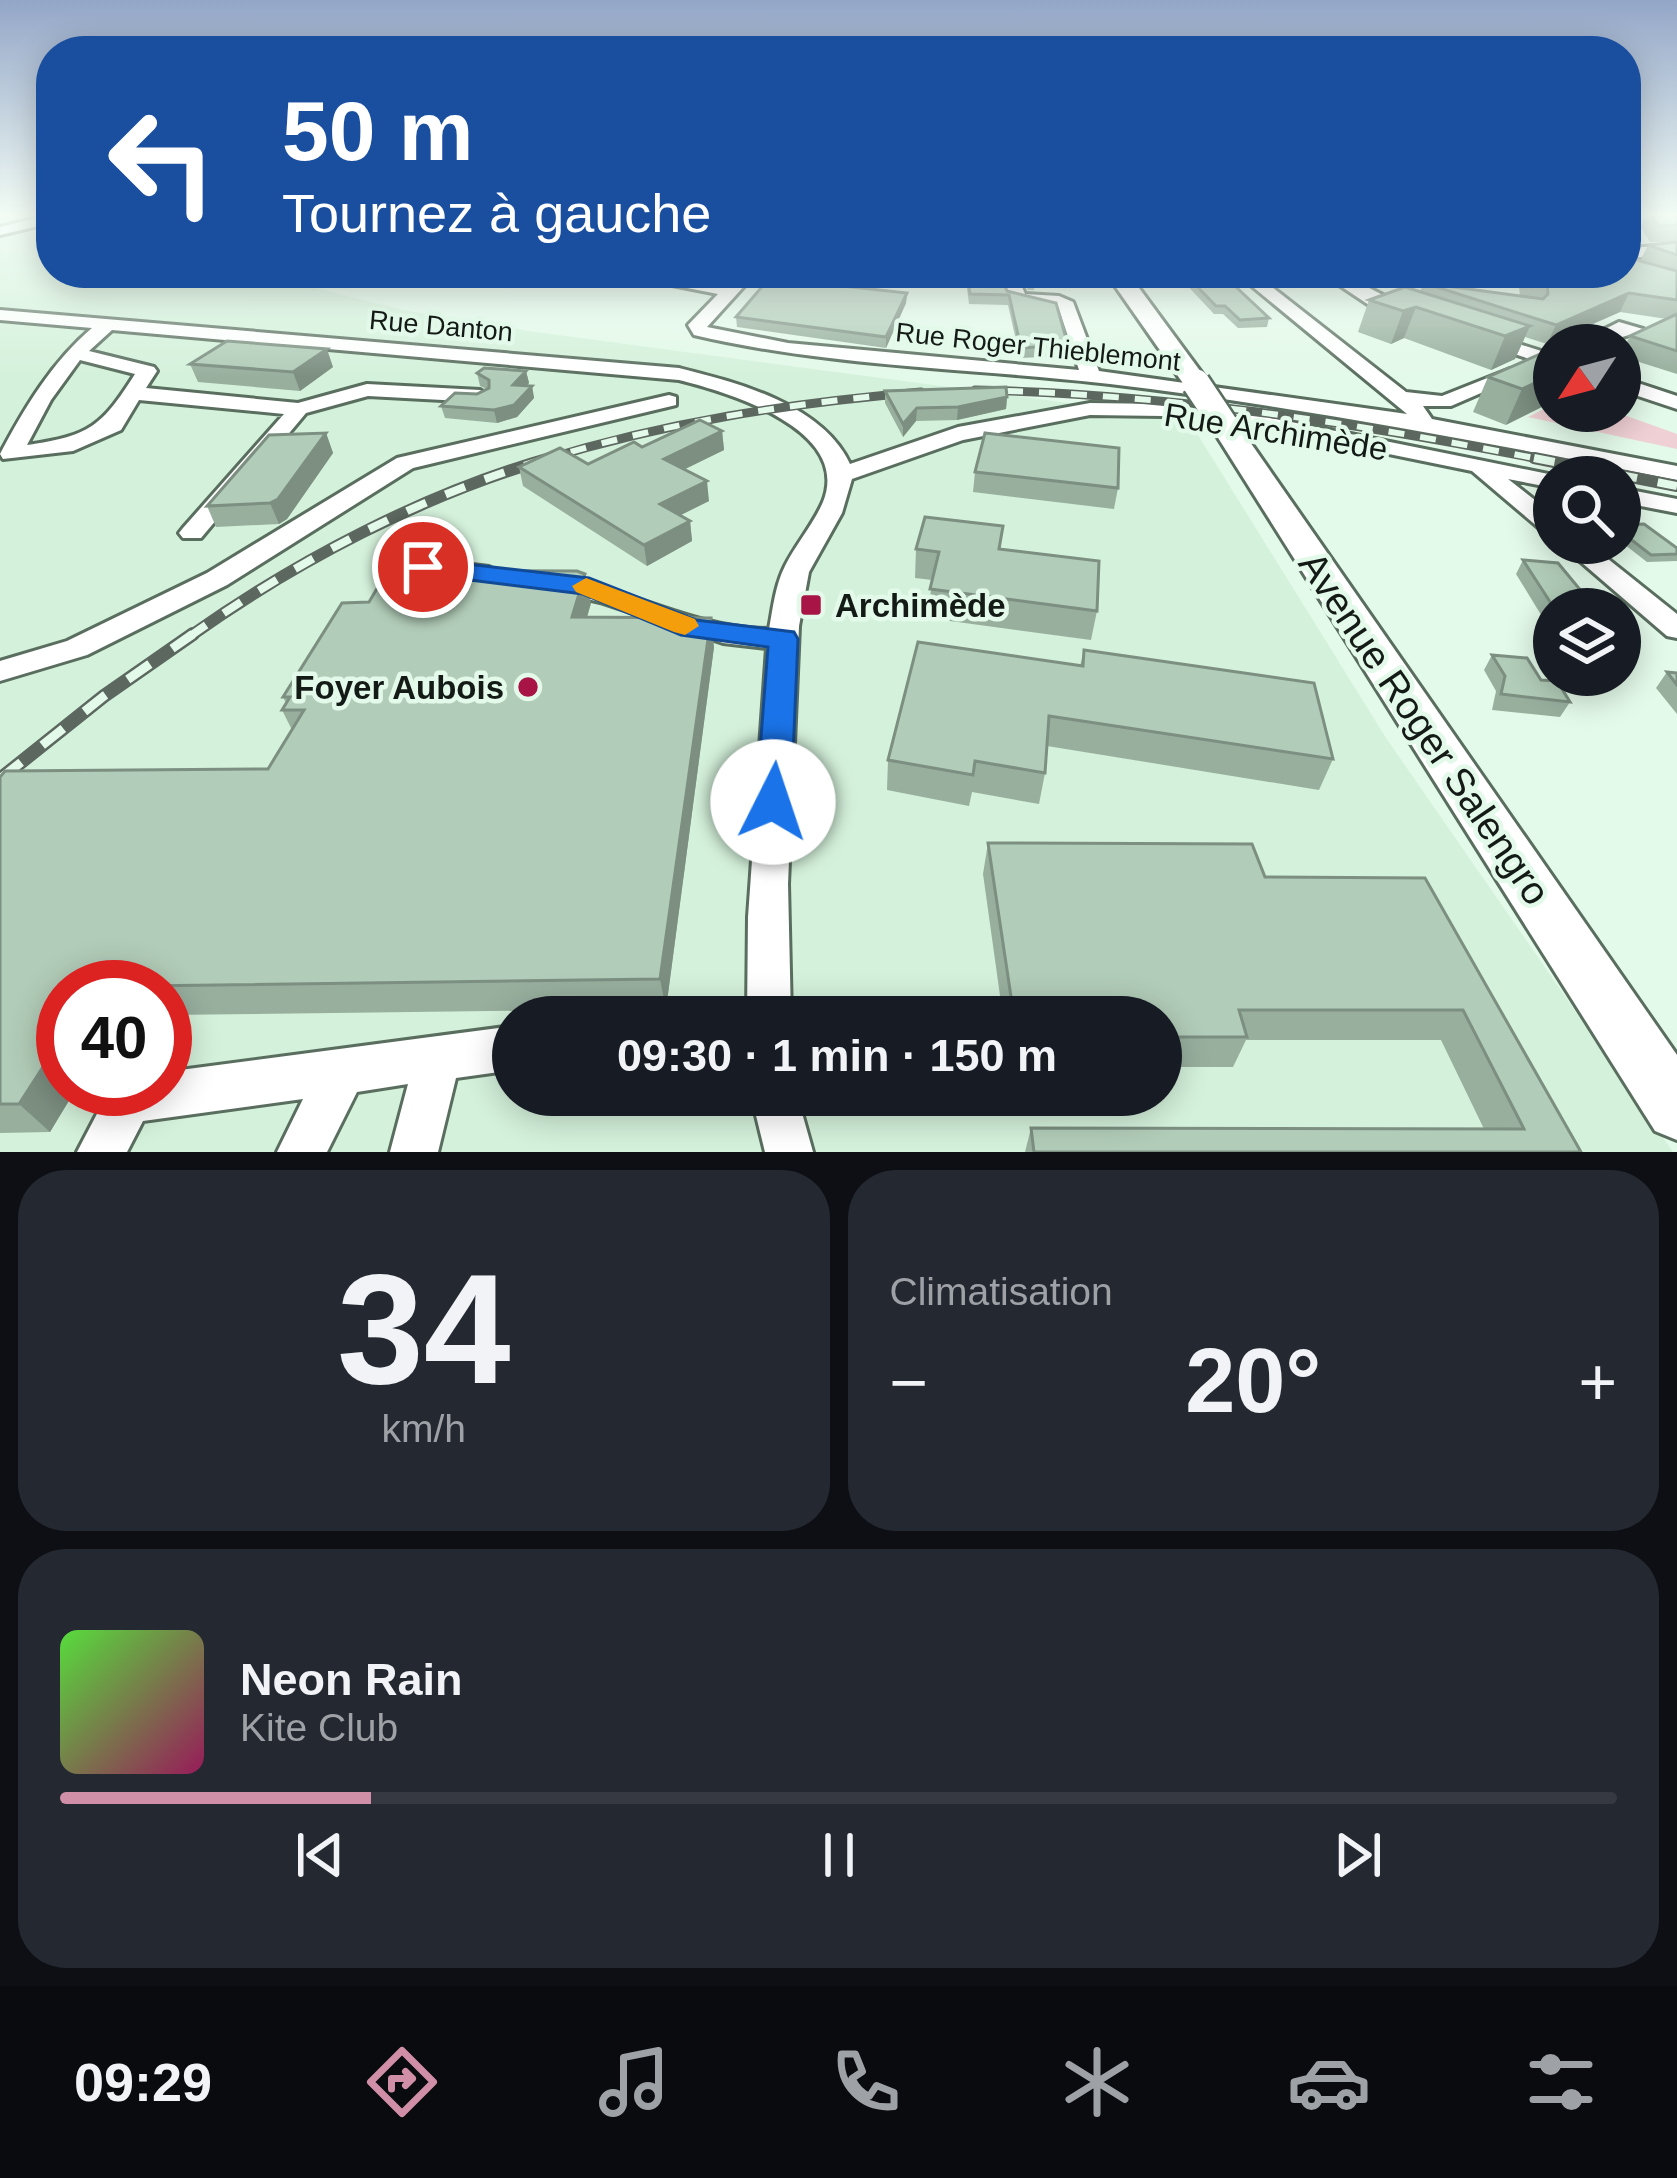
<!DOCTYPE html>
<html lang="fr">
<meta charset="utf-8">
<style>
body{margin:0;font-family:Arial,sans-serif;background:#242831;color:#f1f3f6;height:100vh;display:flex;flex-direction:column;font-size:45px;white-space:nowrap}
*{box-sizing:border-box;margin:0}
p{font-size:39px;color:#9ea1a6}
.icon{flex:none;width:66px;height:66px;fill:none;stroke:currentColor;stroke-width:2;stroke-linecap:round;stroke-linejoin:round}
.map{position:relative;height:1152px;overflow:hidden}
.details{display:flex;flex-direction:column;gap:18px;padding:18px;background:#0d0f14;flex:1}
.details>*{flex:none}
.hud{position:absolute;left:36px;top:36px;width:1605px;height:252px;border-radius:48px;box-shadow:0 6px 30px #0003;background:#1a4fa0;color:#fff;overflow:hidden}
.needle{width:78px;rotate:234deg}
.controls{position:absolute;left:1533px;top:324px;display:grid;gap:24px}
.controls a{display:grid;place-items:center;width:108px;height:108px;border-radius:50%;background:#171b24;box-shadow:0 6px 30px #0003;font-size:60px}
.speed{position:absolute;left:36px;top:960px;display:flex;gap:24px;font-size:60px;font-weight:700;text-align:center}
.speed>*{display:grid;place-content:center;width:156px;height:156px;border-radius:50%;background:#171b24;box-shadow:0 6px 30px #0003;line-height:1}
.speed .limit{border:18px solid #d22;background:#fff;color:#111}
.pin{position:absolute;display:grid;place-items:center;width:102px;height:102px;color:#fff;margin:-51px;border:6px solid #fff;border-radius:50%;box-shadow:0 3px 12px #0007}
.me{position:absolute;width:132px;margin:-66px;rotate:4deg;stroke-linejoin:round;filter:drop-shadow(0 0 9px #0008)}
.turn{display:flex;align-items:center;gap:42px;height:252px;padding:0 48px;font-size:54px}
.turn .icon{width:156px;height:156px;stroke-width:2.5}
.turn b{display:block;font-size:84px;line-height:102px}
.big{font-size:90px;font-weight:700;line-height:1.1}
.details .widget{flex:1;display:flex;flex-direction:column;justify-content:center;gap:18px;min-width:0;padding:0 42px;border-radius:48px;background:#242831}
.details .dial{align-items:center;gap:0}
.dial b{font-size:156px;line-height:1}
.song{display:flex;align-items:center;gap:36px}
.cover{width:144px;height:144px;border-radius:18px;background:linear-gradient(135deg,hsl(110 70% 55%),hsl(330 70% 35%))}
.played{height:12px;border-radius:6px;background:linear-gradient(90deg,#d18fa7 20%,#363941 20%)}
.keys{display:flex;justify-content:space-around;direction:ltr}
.heat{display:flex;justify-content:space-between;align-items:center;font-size:66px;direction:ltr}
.details .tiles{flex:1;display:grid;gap:18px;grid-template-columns:1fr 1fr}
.widget:last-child{grid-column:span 2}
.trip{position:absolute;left:492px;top:996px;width:690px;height:120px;border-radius:60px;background:#171b24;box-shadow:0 6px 30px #0003;font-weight:700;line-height:120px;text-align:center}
.menu{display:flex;height:192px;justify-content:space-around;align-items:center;background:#090b0e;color:#9ea1a6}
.menu .icon{width:84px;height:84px}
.menu .selected{color:#d18fa7}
.menu b{font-size:54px;color:#f1f3f6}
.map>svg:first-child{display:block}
</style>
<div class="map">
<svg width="1677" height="1152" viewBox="0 0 1677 1152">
<rect width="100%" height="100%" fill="#e3f9e9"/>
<!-- built -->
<path fill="#d4f1db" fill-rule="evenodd" d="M0,215h51v58h205l147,37 132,22 653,87 198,319 287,414h-1673zM63,987h102v102h-102zM513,1017h648v78h-648z"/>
<!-- green -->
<path fill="#efd0d4" d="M1554,404v7h59l64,23v15l-149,-32z"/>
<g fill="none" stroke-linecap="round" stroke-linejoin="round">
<!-- minor casing -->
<g stroke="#5a6e5f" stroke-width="6">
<g id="minor">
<path d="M48,215l3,8 -51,12v-8z"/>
<path d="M1677,245v10l-51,3v-10z"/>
<path d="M611,273h37l78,13 13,-13h17l-49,54 81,16 291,27 -20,-61 -49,-10 -10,-26h16l9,21 34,2 14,6 26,69 308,43 -171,-141h18l152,119 36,4 68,-27 17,4 -76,33h-28l9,13 245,47v14c-189,-37 -376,-73 -567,-96 -139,-16 -280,-17 -416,-49l-6,-10 30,-31z"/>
<path d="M866,273h16l1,1 -8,5z"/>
<path d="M1113,273h69l-8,5 -55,3 -6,-2z"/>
<path d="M1321,273h19l74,38 -9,5 -36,-11z"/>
<path d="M0,310l679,58c59,15 143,36 171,96l108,-37 132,-24 73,1 94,11 306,62h-9v11l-46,-9 46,36v21l-9,-3 -73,-62 -215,-44 -94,-11 -73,-1 -127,25 -111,39 -10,34 -33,59 -10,54 -11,258 3,133h-44l1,-100 19,-269 -44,-5 -123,-41 -59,-14 -4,-6 14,-8c74,13 143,55 218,55 4,-21 6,-43 16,-63 11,-22 28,-41 38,-64 29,-72 -92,-109 -144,-122l-567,-50 -23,21 65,16 3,4 -11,17 152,15 69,-19 113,6 10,6 -10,6 -112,-6 -62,17 -105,125h-18l-4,-5 4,-5 101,-114 -145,-14 -18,30 -48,21 -70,8 -3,-5c25,-47 52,-92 92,-126l-92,-8zM80,360l55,14c-33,52 -45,62 -108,71l24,-45z"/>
<path d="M1619,322l24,7c-12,8 -53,16 -70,16z"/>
<path d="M1487,334l67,21v12l-73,-24 -3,-4z"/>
<path d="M1620,377l57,19v13l-57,-19z"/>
<path d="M669,395l7,2v8l-263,63 -186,117 -140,70 -87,26v-20l67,-20 140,-68 190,-115z"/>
<path d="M1620,488l57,11v14l-57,-11z"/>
<path d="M1559,543h29l89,71v24l-10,-2z"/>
<path d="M423,559l66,8 13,8 -13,8 -75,-10 -4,-6 4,-6z"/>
<path d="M513,1026v44l-57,8 -18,74h-48l18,-68 -51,8 -30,60h-50l26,-53 -160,22 -16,31h-50l33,-63h55v-17z"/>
<path d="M751,1095h46l16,57h-48z"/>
</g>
</g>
<!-- major casing -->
<g stroke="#5a6e5f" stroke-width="6">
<g id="major">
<path d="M1106,273h22l81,110 -4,6h-18z"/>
<path d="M1224,416l10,3 443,636v85l-22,-9 -445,-706z"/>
</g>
</g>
<!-- path -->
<path stroke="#9eafa2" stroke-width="3" stroke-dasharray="1.5 4.5" stroke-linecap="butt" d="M1083,284h12l-2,-6"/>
<!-- minor -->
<use href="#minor" fill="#fff" fill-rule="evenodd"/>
<!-- major -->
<use href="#major" fill="#fff" fill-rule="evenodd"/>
<!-- rail-far2 casing -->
<g stroke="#5c685f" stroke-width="9">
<g id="rail-far2">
<path d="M975,390c194,4 383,33 574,71"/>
<path d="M540,461c126,-39 250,-58 381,-69"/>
</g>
</g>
<!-- rail-far1 casing -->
<g stroke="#5c685f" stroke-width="12">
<g id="rail-far1">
<path d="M1534,458l143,28"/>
<path d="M189,637c107,-76 235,-143 361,-179"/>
</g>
</g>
<!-- rail casing -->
<g stroke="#5c685f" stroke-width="14">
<path id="rail" d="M0,779l104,-83 89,-62"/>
</g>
<!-- rail-far2 -->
<use href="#rail-far2" stroke="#e3f9e9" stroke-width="6" stroke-dasharray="16" stroke-linecap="butt"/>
<!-- rail-far1 -->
<use href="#rail-far1" stroke="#e3f9e9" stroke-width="8" stroke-dasharray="21" stroke-linecap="butt"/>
<!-- rail -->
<use href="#rail" stroke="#e3f9e9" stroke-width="9" stroke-dasharray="27" stroke-linecap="butt"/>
<!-- major-bridge casing -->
<g stroke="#5a6e5f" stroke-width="32" stroke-linecap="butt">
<path id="major-bridge" d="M1196,383l28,42"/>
</g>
<!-- major-bridge -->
<use href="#major-bridge" stroke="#fff" stroke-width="27"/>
</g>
<!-- wall -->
<g fill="#98af9e">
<path d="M1645,215h32v27h-27l-10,-16z"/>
<path d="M1677,242v132l-57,-18 10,-20 37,-17 -47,-7 -73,32 -22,-7 -10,22 -24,11 -87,-32 -13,6 -33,-12 11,-32 51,-8 3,-8 -71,-11h111l-4,15 61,8 -1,-9 6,-14h101l7,-14 7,2 8,-16z"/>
<path d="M965,273h35l7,18 61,54 -2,11 -46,2 -12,-53 -39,-1z"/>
<path d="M1019,273h13l3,8 -1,9h-6z"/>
<path d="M1182,273h39l48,45 -2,9 -29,1 -15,-14h-9l-33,-35z"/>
<path d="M907,293l-1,10 -20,45 -149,-21 -1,-10z"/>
<path d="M1554,348l-48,77 -33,-13 15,-35z"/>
<path d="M190,364l143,3 -33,24 -102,-9z"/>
<path d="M526,371l3,12 -3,3h6l2,12 -17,19 -20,6 -52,-5 -4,-12 46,-17 -7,-3 -3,-13z"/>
<path d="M885,391l122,6 -1,12 -49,11 -41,1 -13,16 -18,-34z"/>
<path d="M722,431l2,19 -40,19 25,32 -29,14 10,6 2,20 -45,25 -124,-80 -4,-19 69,-3 54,-17z"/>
<path d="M326,433l7,20 -46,66 -8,5 -63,3 -9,-21z"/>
<path d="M975,472l143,16 -4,21 -141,-17z"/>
<path d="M1620,525l57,23v13l-30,1 -27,-21z"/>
<path d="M916,549h84l97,62 -6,29 -163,-22 4,-38 -17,-2z"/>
<path d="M1523,560l73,49h-42v14h-8l-30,-49z"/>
<path d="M591,603l-4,15 127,29 -48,362 -501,6v-28h-102v102h13l-26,43 -50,1v-356l268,-8 24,-39 -10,-20 4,-7 -3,-6z"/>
<path d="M1084,650l249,109 -14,31 -272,-44 -2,27 -6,31 -67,-12 -3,14 -82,-16 1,-30 192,-94z"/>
<path d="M1492,655l78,47 -10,15 -68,-7 4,-19 -12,-21z"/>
<path d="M1667,672l10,1v41l-21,-26z"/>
<path d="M988,843l277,34 160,1 156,274h-556l6,-24 453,1 -43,-89h-195l-13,27h-72v-50h-158l-20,-143z"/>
</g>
<!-- shaded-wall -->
<g fill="#7c8f81">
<path d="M907,293l-1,10 -20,45v-11z"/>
<path d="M1629,293l-9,19 -73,32 9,-19z"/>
<path d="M1416,307l-12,31 -13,6 12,-33z"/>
<path d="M1530,326l-15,33 -24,11 14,-34z"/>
<path d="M327,349l6,18 -33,24 -7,-19z"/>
<path d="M526,371l3,12 -13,14 -3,-12z"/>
<path d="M1554,374v27l-48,24 16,-36z"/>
<path d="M532,386l2,12 -17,19 -20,6 -3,-13z"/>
<path d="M1007,397l-1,12 -49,11 1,-13z"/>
<path d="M917,408l-1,13 -13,16v-13z"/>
<path d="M722,431l2,19 -57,28 -3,-19z"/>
<path d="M326,433l7,20 -46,66 -8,5 -9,-21z"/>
<path d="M707,481l2,20 -46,23 -3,-20z"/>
<path d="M690,521l2,20 -45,25 -3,-21z"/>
<path d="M585,574l6,29 -13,44 -6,-30z"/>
<path d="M711,618l3,29 -48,362 -6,-30z"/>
<path d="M63,1036v53h13l-26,43 -31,-28z"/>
</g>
<!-- building -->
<g fill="#b1ccb8" stroke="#7c8f81" stroke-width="3">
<path d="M1651,215h26v10l-18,1z"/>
<path d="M1677,242v13l-29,-10z"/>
<path d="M1631,243l2,16 44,12v29l-48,-7 -73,32 -132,-42 119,16 5,-5 -1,-10 -19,-4 -1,-7h99v-29z"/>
<path d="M967,273h33l7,18 49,12 12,42 -47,3 -12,-53 -39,-1z"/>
<path d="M1025,273h7l3,8 -6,-1z"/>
<path d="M1184,273h37l48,45 -29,2 -15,-14h-9z"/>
<path d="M1432,273h31v5z"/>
<path d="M778,279l129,14 -21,44 -150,-20 31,-36z"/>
<path d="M1405,287l125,39 -25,10 -89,-29 -13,4 -34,-11z"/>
<path d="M1677,314v37l-47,-15z"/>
<path d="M227,341l100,8 -34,23 -103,-8z"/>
<path d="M1554,348v26l-32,15 -34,-12z"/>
<path d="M484,368l42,3 -13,14 19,1 -18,19 -20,5 -53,-4 14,-13 22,1 12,-6v-8l-12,-7z"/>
<path d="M1006,387l1,10 -49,10 -41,1 -14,16 -18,-33z"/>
<path d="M700,420l22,11 -58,28 43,22 -47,23 30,17 -46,24 -125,-78 41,-19 28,16 46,-22 8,5z"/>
<path d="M326,433l-48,66 -8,4 -63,3 62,-71z"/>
<path d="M985,433l134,15 -1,40 -143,-16z"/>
<path d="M925,517l78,9 -4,23 100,12 -2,50 -167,-22 9,-37 -23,-3z"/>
<path d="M1644,524l33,24v6l-26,1 -31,-24v-6z"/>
<path d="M1523,560l35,3 38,46 -42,-1z"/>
<path d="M388,570l189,1 8,3 -13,43 139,1 -51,361 -597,8v49l-44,68h-19v-327l5,-6 263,-2 36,-59h-22l8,-13h-7l59,-94 27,-1z"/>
<path d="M918,642l165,24 1,-16 230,33 19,76 -284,-43 -4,57 -70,-12 -2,14 -85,-15z"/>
<path d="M1492,655l35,3 14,22 16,1 13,21 -69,-8 4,-18z"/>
<path d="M1667,672l10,1v12z"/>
<path d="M988,843l264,1 13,33 160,1 156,274h-547l-3,-24 493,1 -61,-119h-224l8,27h-82l-7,-27h-145z"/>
</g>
<!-- sky -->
<linearGradient id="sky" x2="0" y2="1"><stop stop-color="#93a6c7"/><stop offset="0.57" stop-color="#f2fcf5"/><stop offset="1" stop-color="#f2fcf5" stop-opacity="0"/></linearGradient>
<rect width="1677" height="377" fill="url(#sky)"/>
<!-- route -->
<path fill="#1a73e8" stroke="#114b97" stroke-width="3" d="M423,559l166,19 107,42 98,12 4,7 -7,163 -5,10 -13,4 -12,-4 -5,-10 12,-155 -87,-12 -98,-41 -169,-21 -4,-6z"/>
<!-- slow -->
<path fill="#f59e0b" d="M586,578l109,41 4,7 -14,9 -11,-3 -98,-40 -4,-6z"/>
<!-- markers -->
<g fill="#a91447" stroke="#e3f9e9" stroke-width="4.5">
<rect x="799" y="593" width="24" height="24" rx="6"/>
<circle cx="528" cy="687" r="12"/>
</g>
<g text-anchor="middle" stroke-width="9" stroke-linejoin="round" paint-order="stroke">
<!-- far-street labels -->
<g font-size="27" fill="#141b16" stroke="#e3f9e9">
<text transform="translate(441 326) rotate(5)" y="9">Rue Danton</text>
<text transform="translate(1038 347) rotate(6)" y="9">Rue Roger Thieblemont</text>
</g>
<!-- street labels -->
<g font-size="33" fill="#141b16" stroke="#e3f9e9">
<text transform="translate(1276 431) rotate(9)" y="12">Rue Archimède</text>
</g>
<!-- poi labels -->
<g font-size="33" font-weight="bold" fill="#141b16" stroke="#e3f9e9" text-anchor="start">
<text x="835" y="617">Archimède</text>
<text x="504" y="699" text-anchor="end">Foyer Aubois</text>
</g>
<!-- near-street labels -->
<g font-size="39" fill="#141b16" stroke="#e3f9e9">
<text transform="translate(1425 728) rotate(56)" y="14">Avenue Roger Salengro</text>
</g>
</g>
</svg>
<div class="controls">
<a><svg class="needle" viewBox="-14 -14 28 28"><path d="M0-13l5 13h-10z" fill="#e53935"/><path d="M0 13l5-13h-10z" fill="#9ea1a6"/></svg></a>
<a><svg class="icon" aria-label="search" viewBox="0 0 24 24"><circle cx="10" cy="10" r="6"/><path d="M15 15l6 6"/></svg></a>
<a><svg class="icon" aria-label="layers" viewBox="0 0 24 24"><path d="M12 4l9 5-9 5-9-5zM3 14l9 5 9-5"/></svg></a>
</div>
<div class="speed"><div class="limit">40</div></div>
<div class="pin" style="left:423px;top:567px;background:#d93025"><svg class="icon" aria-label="arrive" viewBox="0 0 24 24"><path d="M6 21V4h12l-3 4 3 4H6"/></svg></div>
<svg class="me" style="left:773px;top:802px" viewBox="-20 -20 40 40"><circle r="19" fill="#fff"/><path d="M0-13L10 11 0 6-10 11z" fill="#1a73e8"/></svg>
<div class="trip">09:30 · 1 min · 150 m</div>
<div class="hud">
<div class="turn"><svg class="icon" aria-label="left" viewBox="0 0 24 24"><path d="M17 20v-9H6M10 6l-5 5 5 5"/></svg><div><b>50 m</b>Tournez à gauche</div></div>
</div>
</div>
<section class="details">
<div class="tiles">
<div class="widget dial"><b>34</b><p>km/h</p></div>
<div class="widget"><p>Climatisation</p>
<div class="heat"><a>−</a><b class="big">20°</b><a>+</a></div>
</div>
<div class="widget">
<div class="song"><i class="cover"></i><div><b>Neon Rain</b><p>Kite Club</p></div></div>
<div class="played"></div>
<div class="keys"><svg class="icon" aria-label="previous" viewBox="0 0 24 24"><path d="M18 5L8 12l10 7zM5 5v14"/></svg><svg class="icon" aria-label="pause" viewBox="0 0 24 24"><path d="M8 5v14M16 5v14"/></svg><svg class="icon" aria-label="next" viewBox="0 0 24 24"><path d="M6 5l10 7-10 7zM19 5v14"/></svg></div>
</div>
</div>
</section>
<nav class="menu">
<b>09:29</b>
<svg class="icon selected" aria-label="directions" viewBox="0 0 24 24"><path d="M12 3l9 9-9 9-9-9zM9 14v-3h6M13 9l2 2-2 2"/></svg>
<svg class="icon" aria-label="music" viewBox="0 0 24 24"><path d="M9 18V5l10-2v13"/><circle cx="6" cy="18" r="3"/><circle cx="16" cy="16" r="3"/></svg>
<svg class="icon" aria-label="phone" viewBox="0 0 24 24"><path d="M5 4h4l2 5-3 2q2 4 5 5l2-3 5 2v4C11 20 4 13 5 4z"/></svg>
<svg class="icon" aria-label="climate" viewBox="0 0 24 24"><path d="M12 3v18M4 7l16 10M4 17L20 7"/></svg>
<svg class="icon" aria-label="car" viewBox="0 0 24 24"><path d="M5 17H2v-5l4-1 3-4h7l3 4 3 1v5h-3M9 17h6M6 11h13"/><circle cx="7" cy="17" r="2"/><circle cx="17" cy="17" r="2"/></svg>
<svg class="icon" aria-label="filters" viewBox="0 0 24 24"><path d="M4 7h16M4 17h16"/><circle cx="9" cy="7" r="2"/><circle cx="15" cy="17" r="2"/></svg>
</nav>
